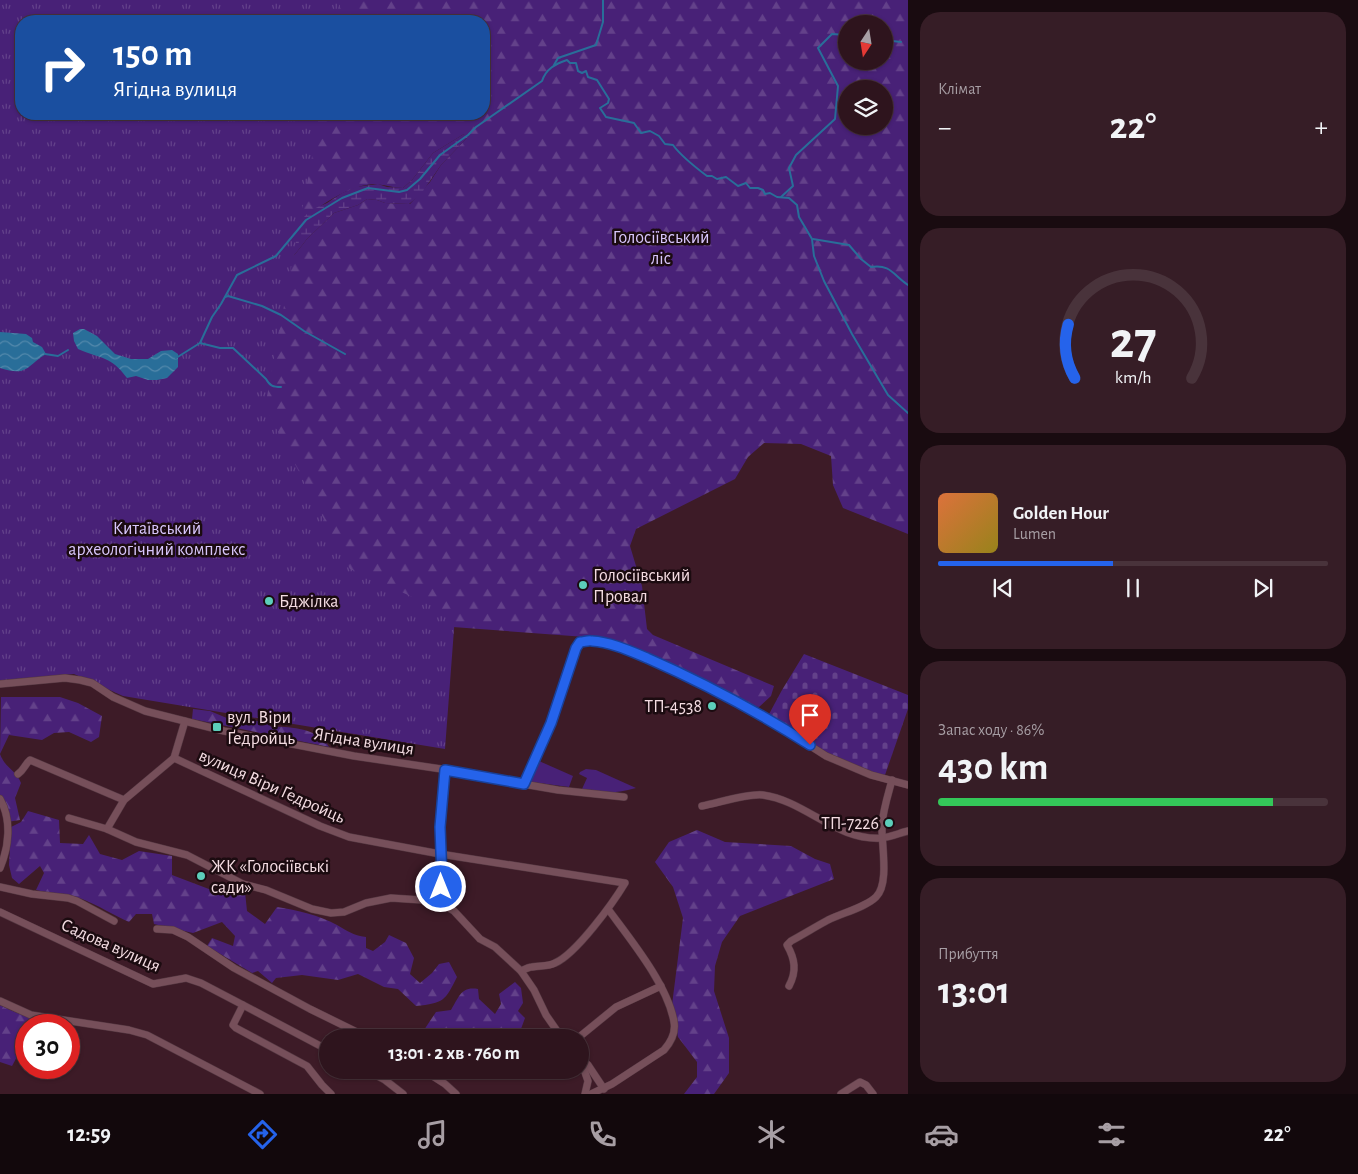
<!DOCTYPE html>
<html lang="uk">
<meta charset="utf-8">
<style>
body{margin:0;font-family:"Alegreya Sans",sans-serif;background:#361d26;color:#f1f3f6;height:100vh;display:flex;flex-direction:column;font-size:19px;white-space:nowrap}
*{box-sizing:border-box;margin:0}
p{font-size:16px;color:#a79ea4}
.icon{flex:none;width:28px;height:28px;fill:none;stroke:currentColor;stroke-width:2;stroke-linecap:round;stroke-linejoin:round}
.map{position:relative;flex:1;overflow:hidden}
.details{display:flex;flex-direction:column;gap:12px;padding:12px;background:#190b10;width:450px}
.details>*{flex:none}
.top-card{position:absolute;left:15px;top:15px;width:475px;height:105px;border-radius:20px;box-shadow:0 1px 4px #0004,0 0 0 1px #49333b;background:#1a4fa0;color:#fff;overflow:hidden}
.needle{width:32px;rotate:192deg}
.controls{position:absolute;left:838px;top:15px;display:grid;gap:10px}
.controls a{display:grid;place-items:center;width:55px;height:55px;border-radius:50%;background:#2e141d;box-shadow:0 1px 4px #0004,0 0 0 1px #49333b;font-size:25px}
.speed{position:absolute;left:15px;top:1014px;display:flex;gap:10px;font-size:25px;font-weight:700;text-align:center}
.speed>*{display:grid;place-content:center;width:65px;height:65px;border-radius:50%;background:#2e141d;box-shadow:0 1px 4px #0004,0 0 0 1px #49333b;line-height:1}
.speed .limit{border:8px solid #d22;background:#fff;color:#111}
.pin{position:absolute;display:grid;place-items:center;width:42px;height:42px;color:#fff;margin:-51px -21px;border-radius:50% 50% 50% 0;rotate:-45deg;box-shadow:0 0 5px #0007}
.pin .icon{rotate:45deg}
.me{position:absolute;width:55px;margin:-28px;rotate:0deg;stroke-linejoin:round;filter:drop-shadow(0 0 4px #0008)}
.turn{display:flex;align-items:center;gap:18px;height:105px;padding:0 15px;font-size:22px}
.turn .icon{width:65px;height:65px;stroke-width:2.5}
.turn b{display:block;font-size:35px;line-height:42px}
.big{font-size:38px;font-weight:700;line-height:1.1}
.details .card{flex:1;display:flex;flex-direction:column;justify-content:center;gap:8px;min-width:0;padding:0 18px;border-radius:20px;background:#361d26}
.details .dial{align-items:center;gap:0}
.dial svg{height:130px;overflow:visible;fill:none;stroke:#49333b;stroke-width:7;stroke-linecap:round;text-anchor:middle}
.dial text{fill:#f1f3f6;stroke:none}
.song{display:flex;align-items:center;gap:15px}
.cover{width:60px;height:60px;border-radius:8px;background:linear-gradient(135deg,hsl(20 70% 55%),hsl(50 70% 35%))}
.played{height:5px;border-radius:2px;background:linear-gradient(90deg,#2563eb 45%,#49333b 45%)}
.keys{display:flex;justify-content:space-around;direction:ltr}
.heat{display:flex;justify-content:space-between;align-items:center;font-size:28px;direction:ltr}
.charge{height:8px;border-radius:4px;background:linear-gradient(90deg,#34c759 86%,#49333b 0)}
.trip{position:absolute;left:319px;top:1029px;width:270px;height:50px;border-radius:25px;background:#2e141d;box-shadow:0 1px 4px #0004,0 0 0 1px #49333b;font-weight:700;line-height:50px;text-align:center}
.menu{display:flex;height:80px;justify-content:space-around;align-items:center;background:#12080c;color:#a79ea4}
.menu .icon{width:35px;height:35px}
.menu .current{color:#2563eb}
.menu b{font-size:22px;color:#f1f3f6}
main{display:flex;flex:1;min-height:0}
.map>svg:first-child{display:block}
</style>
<main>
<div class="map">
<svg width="908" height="1094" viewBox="0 0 908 1094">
<defs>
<pattern id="forest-firs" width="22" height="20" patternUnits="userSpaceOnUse" patternTransform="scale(1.25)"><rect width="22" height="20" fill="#482177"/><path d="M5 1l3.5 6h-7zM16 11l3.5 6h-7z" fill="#63418a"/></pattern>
<pattern id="wetland-marsh" width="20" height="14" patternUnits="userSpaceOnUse" patternTransform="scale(1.25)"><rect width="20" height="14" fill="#482177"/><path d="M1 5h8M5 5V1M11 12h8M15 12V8" fill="none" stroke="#63418a"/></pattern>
<pattern id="cemetery-stones" width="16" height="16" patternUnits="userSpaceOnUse" patternTransform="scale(1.25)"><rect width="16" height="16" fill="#482177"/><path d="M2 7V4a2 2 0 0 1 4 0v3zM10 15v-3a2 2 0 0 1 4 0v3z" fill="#63418a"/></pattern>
<pattern id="park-tufts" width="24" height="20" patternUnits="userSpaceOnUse" patternTransform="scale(1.25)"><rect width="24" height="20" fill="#482177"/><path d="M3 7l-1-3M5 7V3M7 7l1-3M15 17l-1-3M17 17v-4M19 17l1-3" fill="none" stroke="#63418a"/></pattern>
<pattern id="water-waves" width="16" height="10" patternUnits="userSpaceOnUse" patternTransform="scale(1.25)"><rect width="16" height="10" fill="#296e99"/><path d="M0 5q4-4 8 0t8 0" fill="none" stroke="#5389ac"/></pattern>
</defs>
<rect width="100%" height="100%" fill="#3d1b27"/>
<!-- green -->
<g fill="#482177">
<path d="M539,761l34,15 -4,11 -38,-5z"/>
<path d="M586,769l10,1 40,18c-19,5 -36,7 -54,1l5,-11 -8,-4 1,-2z"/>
</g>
<!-- forest -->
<g fill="url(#forest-firs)" fill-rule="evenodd">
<path d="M0,0h908v534l-65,-26 -10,-23 -2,-29 -30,-12 -37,-1 -16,14 -13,22 -99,50 -6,17 12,40 5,43 6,6 121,51 -3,10 -12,11 -6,-1 -80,-42 -74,-26 -240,-18 -309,-265zM21,21h463v93h-463zM846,24h38v37h-38zM846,89h38v37h-38zM464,134l3,4 -26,27 -11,17 -20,22 -25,-1 -8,-3 -10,-1 -9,6 -24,8 -27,26 -11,14 -14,12c3,-10 5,-24 11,-32 15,-22 53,-47 80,-49 10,0 20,4 30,4l9,-8 21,-27z"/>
<path d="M1,697h59l18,6 24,13 -3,21 -8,5 -22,-10 -15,1 -12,7 -33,-5 -9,19z"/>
<path d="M193,709l17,2 24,10h27l8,3 2,3c19,-1 48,2 58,20l-137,-28z"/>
<path d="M0,754c5,14 16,16 21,29l-6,15 5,22 -13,2 -7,-23z"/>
<path d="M28,811l31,9 1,23 23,1 6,-9 11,19 22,6 17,-9 33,5v19l50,19 7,-10 16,8 2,19 18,13 12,-17c20,3 42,8 60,18 11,6 15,10 29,12v11l7,3 12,-9 4,-7 17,8 8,15 -4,16 10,9 12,-10 7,-9 10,-2 8,15c-12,24 -13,26 -41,29l-18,-17 -14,-2 -26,-13 -20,6 -36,-5 -26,3 -4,5 -14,-12 -6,2 -45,-27 5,-8 21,8 2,-10 -13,-14 -29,11 -39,-9 -2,-10h-16l-7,8c-16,-7 -31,-17 -47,-23 -15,-5 -31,-5 -46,-9l8,-17 -4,-7 -21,18 -7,-6 -3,-13 2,-38 10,-5z"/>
<path d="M697,830l28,12 66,4 24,13 15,5 4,15 -94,37 -18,26 -7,24 -1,25 15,47v35l-15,21h-30l13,-17v-15l-19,-25 -6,-32 11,-87 -10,-31 -18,-25 14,-20z"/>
<path d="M515,982l6,6 2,15 -5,8 7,7 -7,19 -97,1 -1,-2 16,-24 15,-2c8,-13 10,-24 27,-21l1,10 16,15 6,-10 -2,-10z"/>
<path d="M0,1005c18,10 35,14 56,17l-1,3h-29v29l-7,-1 -7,13 -12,-4z"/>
</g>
<!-- wetland -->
<path fill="url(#wetland-marsh)" d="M464,134l4,1 -1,3 -26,27 -20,29 -12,10 -24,-1 -8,-3 -10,-1 -9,6 -24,8 -27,26 -11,14 -14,12 11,-32 10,-15 8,-8 16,-7 15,-10 14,-6 22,-3 9,3 16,1 9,-8 21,-27z"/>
<!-- cemetery -->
<path fill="url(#cemetery-stones)" d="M804,654l104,41v14l-23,66c-40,-7 -83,-38 -117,-59l14,-26z"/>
<!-- park -->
<path fill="url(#park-tufts)" d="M0,0h341l-4,21h-316v93h299l-55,293 85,162 105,47 -10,133 -322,-53 -49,-22 -74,7z"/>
<!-- water -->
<g fill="url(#water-waves)">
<path d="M80,329h4l13,7 18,18 16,5h17l13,-8 11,-1 6,4v13l-11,11 -10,2h-9l-12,-4 -9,2c-16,-22 -26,-19 -49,-29l-4,-8 -1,-8z"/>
<path d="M0,332l26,2 6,4 1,4 9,5 4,7c-20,12 -18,23 -46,14z"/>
</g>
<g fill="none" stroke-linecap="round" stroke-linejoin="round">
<!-- stream -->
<g stroke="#296e99" stroke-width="2">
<path d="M884,40l17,2"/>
<path d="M554,65l4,-7 38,-13 7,-23v-22"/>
<path d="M781,197l12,-11 -4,-18 7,-13 39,-36 3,-33 -20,-38 14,-14 14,1"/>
<path d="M813,239l36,6 12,14 10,8c20,-3 22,8 37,18"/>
<path d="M225,297l3,-1 34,10 19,9 23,16 41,23"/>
<path d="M200,343l20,5h13l33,31c4,7 7,8 15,8"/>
<path d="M45,354l13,2 10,-6"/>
<path d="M176,358l24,-15 12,-26 9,-13 16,-29 39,-19 30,-36 36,-22 26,-10 31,4 8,-2 13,-11 20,-24 28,-20 8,-8 66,-46c4,-12 13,-17 25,-21l3,3h6l2,8 4,2 4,-2 2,6 9,3 12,19 -1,4 -8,5 6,9 28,6 7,10 9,-2 9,5 6,8 8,1c8,11 22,22 34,31h5l5,3 9,-2 12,9 8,-3 4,5h8l5,2 2,4 5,-1 7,4 12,1 8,7 2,12 13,22 2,17 10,25 28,53 36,61 20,18"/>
</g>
<!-- minor casing -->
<g stroke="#553842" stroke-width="8">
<g id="minor">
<path d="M0,684l65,-6 15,2 12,3 21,14 32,14 79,20 130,25 121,18 48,10 28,-61 25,-75 5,-6 11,-1 19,4 23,8 38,16 90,46 64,41 45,19 37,10"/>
<path d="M174,758l146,68 29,11 91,17 185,29c-12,20 -49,71 -70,80 -8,4 -15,2 -23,4 -3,0 -7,2 -11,4"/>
<path d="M18,774c6,-4 7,-10 12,-14l94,40"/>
<path d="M523,784l35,6 66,7"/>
<path d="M0,799c12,21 9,48 0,69"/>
<path d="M702,806c16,-3 47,-13 61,-11 43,6 73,46 119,43 8,-1 18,-5 26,-7"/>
<path d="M69,818l38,11 29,13 51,13 56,29 23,6 46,19 19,4 13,-1 22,-9 25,-5 46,3 17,10 26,28 15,8 26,24 13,19 12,25 16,23"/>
<path d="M107,829l17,-29 50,-42 11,-37"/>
<path d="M0,887l32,7 36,4 9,3 37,20"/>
<path d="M437,901l6,-23 -4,-31 1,-20 5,-57"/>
<path d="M0,912l153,72 33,-6 15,5 42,22 -10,20 3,3 71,38 15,19 9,9"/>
<path d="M157,929l16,1 15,7 46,31 76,41 59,29"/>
<path d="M789,986c8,-15 6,-27 -2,-41l4,-4c13,-7 24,-14 37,-21 14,-7 38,-13 48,-23 14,-14 5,-54 6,-72 1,-15 6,-30 10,-45"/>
<path d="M0,1001l31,14 98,15 18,5 113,59"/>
<path d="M243,1005l85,45"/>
<path d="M578,1038l38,-31 45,-21"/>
<path d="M580,1058l8,7 16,24"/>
<path d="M580,1058l8,23 -3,13"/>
<path d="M366,1070l19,10 18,14"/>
<path d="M423,1070l22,14 11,10"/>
<path d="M591,1094l21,-10 52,-34c7,-8 12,-17 10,-28 -6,-37 -44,-83 -66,-113"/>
<path d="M841,1094l19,-12 6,3 7,9"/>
</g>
</g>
<!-- minor -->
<use href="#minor" stroke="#764f5a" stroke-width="7"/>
</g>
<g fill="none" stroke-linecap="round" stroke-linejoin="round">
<!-- route casing -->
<g stroke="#184099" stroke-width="12">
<path id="route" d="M441,887l1,-9 -2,-51 5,-57 79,14 27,-61 25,-75 4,-6c4,0 8,-2 12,-1 18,1 38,10 55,17 57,25 111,54 163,87"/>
</g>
<!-- route -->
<use href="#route" stroke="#2563eb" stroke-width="9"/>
</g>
<!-- markers -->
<g fill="#5cceba" stroke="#1b0b10" stroke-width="2">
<circle cx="583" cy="585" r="5"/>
<circle cx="269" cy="601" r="5"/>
<circle cx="712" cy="706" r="5"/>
<rect x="212" y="722" width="10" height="10" rx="2.5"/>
<circle cx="889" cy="823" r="5"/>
<circle cx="201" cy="876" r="5"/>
</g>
<g text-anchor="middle" stroke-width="5" stroke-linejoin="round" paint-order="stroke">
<!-- park labels -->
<g font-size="18" fill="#d9c7fd" stroke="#1b0b10">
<text x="661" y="243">Голосіївський<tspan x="661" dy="21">ліс</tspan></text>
<text x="157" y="534">Китаївський<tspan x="157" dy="21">археологічний комплекс</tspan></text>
</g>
<!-- poi labels -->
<g font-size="18" fill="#f4dce2" stroke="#1b0b10" text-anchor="start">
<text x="593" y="581">Голосіївський<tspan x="593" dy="21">Провал</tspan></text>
<text x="279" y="607">Бджілка</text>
<text x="702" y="712" text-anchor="end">ТП-4538</text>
<text x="227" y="723">вул. Віри<tspan x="227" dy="21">Ґедройць</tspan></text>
<text x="879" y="829" text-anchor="end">ТП-7226</text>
<text x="211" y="872">ЖК «Голосіївські<tspan x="211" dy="21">сади»</tspan></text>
</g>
<!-- street labels -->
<g font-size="18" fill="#f4dce2" stroke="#1b0b10">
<text transform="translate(364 741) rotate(9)" y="6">Ягідна вулиця</text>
<text transform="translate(272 786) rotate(24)" y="6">вулиця Віри Ґедройць</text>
<text transform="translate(111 945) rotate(24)" y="6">Садова вулиця</text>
</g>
</g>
</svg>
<div class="controls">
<a><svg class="needle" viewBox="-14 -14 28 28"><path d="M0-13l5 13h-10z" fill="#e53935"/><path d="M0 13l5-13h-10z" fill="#a79ea4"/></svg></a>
<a><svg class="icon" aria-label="layers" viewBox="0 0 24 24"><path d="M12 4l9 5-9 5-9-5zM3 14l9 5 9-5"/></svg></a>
</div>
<div class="speed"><div class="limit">30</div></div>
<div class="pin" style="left:810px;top:745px;background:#d93025"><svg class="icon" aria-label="arrive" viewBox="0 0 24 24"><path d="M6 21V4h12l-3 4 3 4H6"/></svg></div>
<svg class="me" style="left:441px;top:887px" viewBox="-20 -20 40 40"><circle r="17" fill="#2563eb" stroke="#fff" stroke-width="3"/><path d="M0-11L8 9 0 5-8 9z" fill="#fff"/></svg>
<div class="trip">13:01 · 2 хв · 760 m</div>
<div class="top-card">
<div class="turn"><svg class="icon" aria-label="right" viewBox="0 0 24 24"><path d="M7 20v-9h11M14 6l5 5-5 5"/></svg><div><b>150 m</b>Ягідна вулиця</div></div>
</div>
</div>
<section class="details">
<div class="card"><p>Клімат</p>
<div class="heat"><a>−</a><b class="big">22°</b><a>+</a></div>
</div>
<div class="card dial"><svg viewBox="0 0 100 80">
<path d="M14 69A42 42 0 1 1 86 69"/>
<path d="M14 69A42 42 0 0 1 10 36" stroke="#2563eb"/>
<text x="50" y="56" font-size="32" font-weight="700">27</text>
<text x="50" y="72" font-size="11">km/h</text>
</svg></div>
<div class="card">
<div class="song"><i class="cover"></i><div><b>Golden Hour</b><p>Lumen</p></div></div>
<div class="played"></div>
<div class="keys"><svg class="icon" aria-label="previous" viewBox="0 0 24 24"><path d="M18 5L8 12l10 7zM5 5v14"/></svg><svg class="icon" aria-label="pause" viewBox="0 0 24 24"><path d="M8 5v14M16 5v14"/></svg><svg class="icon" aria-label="next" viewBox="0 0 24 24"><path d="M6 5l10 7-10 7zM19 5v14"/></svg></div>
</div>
<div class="card"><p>Запас ходу · 86%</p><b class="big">430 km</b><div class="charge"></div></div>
<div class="card"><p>Прибуття</p><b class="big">13:01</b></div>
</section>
</main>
<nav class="menu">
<b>12:59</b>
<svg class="icon current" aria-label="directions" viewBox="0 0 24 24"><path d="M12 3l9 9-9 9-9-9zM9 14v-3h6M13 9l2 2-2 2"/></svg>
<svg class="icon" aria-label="music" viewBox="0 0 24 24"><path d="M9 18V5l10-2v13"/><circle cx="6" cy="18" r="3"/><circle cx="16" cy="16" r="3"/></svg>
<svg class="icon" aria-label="phone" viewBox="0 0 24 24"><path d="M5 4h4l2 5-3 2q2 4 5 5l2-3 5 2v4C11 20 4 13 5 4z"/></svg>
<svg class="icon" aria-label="climate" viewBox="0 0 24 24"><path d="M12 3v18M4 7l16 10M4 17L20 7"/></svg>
<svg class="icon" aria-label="car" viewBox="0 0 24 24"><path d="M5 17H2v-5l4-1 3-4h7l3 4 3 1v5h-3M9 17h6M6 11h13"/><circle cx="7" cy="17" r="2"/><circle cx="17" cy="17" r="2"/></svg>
<svg class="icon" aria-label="filters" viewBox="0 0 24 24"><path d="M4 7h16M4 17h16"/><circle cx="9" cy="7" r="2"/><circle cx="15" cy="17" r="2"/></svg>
<b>22°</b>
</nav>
